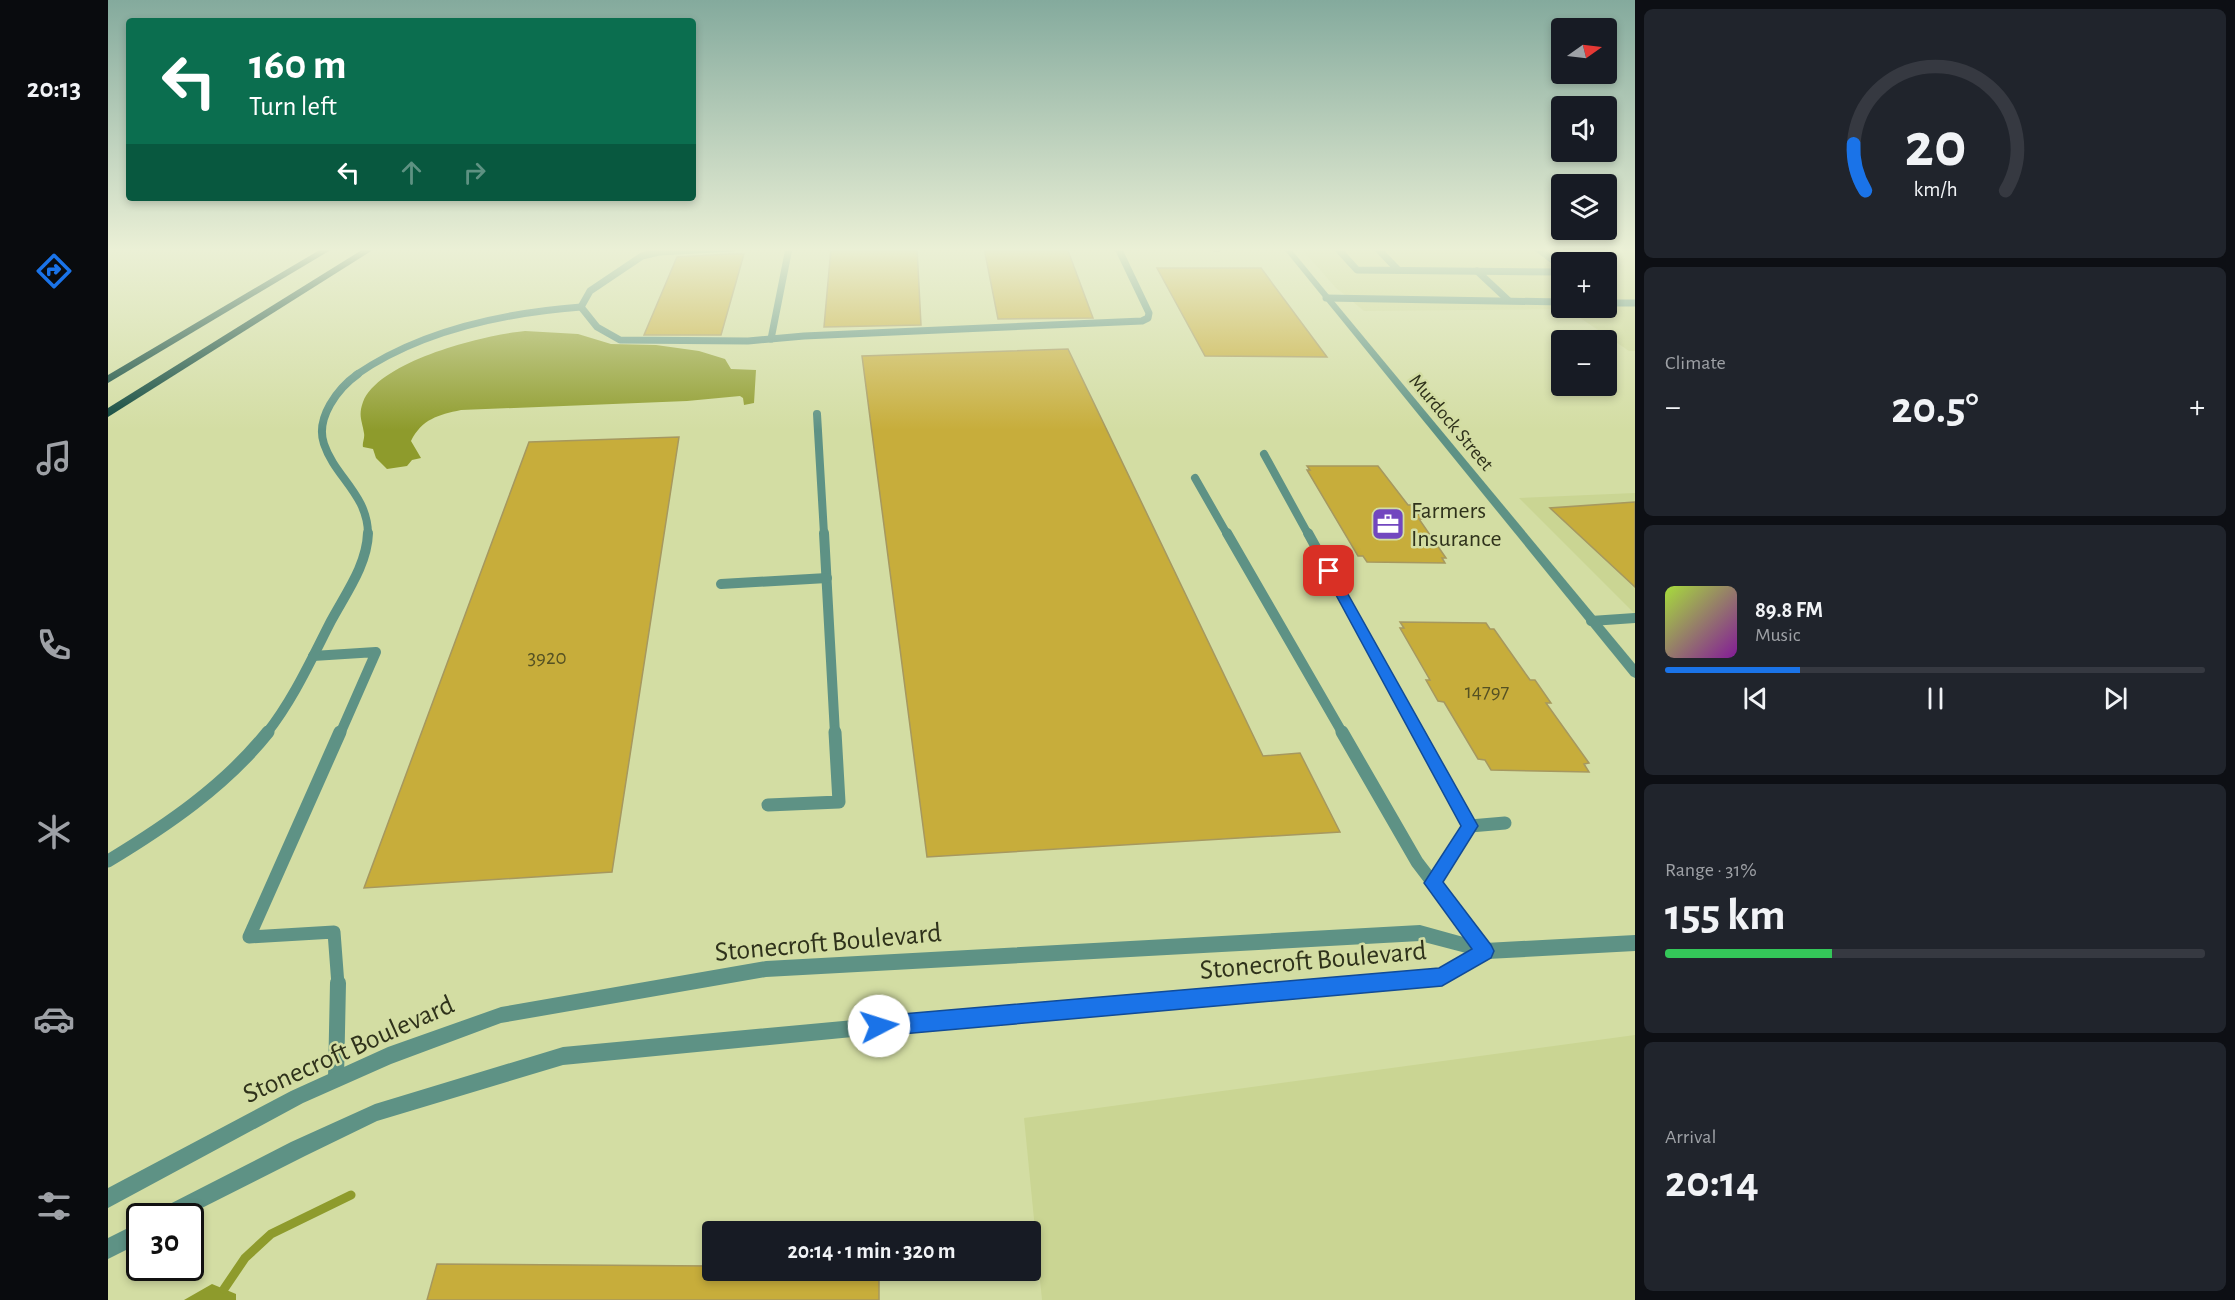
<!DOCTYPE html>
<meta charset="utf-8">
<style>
body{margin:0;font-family:"Alegreya Sans",sans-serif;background:#20242c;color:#f1f3f6;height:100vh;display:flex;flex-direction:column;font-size:22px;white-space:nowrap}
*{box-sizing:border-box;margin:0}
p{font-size:20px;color:#9ea1a6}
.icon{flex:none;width:33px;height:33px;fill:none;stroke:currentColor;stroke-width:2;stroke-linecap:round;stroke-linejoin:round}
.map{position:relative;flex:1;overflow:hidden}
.panel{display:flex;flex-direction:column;gap:9px;padding:9px;background:#0d0f14;width:600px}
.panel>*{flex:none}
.top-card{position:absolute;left:18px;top:18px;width:570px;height:183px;border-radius:6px;box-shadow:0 3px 9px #0003;background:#0b6e4f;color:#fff;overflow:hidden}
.needle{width:39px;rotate:76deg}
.buttons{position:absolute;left:1443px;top:18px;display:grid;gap:12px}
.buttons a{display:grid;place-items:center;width:66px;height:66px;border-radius:6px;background:#171b24;box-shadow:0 3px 9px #0003;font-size:30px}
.speed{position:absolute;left:18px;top:1203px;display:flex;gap:12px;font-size:30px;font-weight:700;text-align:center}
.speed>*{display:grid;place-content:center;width:78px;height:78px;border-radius:50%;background:#171b24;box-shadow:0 3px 9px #0003;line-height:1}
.speed .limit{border:3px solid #111;border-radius:9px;background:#fff;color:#111}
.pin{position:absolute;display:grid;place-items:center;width:51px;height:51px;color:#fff;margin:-26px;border-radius:12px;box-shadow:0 3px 9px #0006}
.me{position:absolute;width:66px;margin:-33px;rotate:85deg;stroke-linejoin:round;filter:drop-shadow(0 0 4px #0008)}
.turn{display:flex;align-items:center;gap:21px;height:126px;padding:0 24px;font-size:27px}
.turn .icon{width:78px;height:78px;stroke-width:2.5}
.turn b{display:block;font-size:42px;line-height:51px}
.lanes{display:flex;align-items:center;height:57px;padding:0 24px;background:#0003;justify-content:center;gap:30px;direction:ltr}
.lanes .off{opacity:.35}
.big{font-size:45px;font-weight:600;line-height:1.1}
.panel .card{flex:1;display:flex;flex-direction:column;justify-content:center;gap:9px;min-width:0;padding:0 21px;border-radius:9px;background:#20242c}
.panel .dial{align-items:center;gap:0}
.dial svg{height:156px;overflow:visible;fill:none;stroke:#363941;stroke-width:7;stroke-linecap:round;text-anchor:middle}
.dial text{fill:#f1f3f6;stroke:none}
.song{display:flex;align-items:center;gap:18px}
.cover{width:72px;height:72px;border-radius:9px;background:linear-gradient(135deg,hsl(80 70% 55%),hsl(290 70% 35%))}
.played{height:6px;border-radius:3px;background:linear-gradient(90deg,#1a73e8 25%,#363941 25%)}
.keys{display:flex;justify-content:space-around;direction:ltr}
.heat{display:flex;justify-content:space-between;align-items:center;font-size:33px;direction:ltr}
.charge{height:9px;border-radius:4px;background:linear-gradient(90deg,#34c759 31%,#363941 0)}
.trip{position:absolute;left:594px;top:1221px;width:339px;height:60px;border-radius:6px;background:#171b24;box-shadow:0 3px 9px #0003;font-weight:600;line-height:60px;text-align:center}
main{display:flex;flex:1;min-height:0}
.tabs{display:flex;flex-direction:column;width:108px;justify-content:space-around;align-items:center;background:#090b0e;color:#9ea1a6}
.tabs .icon{width:42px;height:42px}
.tabs .current{color:#1a73e8}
.tabs b{font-size:27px;color:#f1f3f6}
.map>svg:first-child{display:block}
</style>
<main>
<nav class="tabs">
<b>20:13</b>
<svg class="icon current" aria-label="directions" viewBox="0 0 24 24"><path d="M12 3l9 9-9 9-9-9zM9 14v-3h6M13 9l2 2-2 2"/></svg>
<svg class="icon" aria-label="music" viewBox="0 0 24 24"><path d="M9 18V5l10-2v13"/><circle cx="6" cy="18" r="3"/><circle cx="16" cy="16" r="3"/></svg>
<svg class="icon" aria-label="phone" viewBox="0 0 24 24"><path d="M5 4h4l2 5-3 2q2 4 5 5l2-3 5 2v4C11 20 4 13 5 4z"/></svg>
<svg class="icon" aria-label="climate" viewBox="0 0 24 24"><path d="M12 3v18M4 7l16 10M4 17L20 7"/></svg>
<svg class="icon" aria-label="car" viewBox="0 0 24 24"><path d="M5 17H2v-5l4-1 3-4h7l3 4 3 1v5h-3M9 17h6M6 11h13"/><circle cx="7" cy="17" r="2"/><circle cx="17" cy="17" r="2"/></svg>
<svg class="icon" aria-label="filters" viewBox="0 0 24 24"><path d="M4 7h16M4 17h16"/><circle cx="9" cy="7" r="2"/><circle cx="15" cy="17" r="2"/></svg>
</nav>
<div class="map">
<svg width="1527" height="1300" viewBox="0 0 1527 1300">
<rect width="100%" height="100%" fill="#d3dda3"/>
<!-- built -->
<g fill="#cad593" fill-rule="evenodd">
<path d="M1193,248h334v103h-6l-62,-42 -203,2 -29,-24zM1454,262h44v46h-44z"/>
<path d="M1527,493v121l-116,-116z"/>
<path d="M1527,1035v265h-593l-18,-182z"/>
</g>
<!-- water -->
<g fill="#8e9b2c">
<path d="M417,331l53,3 33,10 45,1 43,6 26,8 6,10 25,1 -2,33 -10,2 -1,-7 -3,-2 -53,5 -226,9c-23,5 -39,9 -50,31l10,17 -9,2 -5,6 -20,3 -11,-11 -3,-9 -10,-2c-1,-5 2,-8 1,-14 -2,-13 -6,-17 -1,-31 17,-42 122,-67 162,-71z"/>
<path d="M104,1284l24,10v6h-52z"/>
</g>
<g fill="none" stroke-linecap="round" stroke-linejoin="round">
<!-- stream -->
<path stroke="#8e9b2c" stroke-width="9" d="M116,1289l21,-31 26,-24 80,-39"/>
</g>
<!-- building -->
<g fill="#c7ad3b" stroke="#a6985f" stroke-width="1.5">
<path d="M723,248h86l4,77 -97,2z"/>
<path d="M876,248h83l26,70 -95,1z"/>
<path d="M621,254h15l-23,81h-77l33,-78z"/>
<path d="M1049,268h104l66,89 -122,-1z"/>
<path d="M960,349l195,407 37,-3 40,79 -413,25 -65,-501z"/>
<path d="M571,437l-67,435 -248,16 165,-446z"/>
<path d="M1199,466h71l30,39h4l10,14h-3l27,39h-4l3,5 -78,-1 -4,-6h-5l-51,-86h3z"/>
<path d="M1527,502v85l-85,-79z"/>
<path d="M1292,622l86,1 4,6h4l36,51h5l16,23h-5l43,60 -5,1 5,8 -98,-2 -6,-10 -7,-1 -34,-57 -6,-1 -12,-21h4l-30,-52h4z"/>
<path d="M329,1264l275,2v4h167v30h-452z"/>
</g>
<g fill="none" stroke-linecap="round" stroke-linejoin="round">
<!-- service-far4 -->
<g stroke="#5e9285" stroke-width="7">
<path d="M624,248l-73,4 -17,4 -52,35 -9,16 16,20 23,13 128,1 56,-5 338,-15 6,-3 1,-5 -31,-65"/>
<path d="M1106,248h4"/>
<path d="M1229,248l20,22 205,2"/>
<path d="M1269,248l21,22"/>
<path d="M1429,248l25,19"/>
<path d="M1369,271l31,29"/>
<path d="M1218,298l236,4"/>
<path d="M1498,303h29"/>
<path d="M663,339l18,-91"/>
<path d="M248,375c65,-45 147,-62 225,-68"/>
</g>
<!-- service-far3 -->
<g stroke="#5e9285" stroke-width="8">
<path d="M250,374c-20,14 -43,44 -34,70 11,33 44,51 44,90"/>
<path d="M709,414l7,120"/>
<path d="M1156,454l44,80"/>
<path d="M1087,478l32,56"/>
</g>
<!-- service-far2 -->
<g stroke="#5e9285" stroke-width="10">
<path d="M716,533l11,201"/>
<path d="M1119,533l116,201"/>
<path d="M1200,533l111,201"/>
<path d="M613,584l106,-6"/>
<path d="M1483,621l44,-3"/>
<path d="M205,656l63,-4 -36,82"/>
<path d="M158,734c27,-34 45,-74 65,-113 15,-28 36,-56 37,-88"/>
</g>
<!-- service-far1 -->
<g stroke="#5e9285" stroke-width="13">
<path d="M1234,732l75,130 67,88"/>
<path d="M1310,732l52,94"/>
<path d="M660,805l71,-3 -4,-70"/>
<path d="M1362,826l35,-3"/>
<path d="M0,861c58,-35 117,-75 160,-129"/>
<path d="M1325,883l37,-57"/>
<path d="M230,985l-4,-53 -85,5 91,-205"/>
</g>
<!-- service -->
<path stroke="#5e9285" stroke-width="16" d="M228,1079l2,-96"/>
<!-- minor -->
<g fill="#5e9285" fill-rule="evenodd">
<path d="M1175,248h7l345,416v14l-4,-2z"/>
<path d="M1312,925l65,18 150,-8v16l-148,8 -45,26 -340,28 -539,52 -186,56 -72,35 -119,60h-29l3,-7 131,-67 84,-38 188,-57 539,-50 338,-28 26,-16 -46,-12 -654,36 -265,46 -110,41 -88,39 -195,105v-20l183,-97 97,-44 113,-40 265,-46z"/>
<path d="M32,1222v21l-32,16v-21z"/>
</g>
<!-- trunk -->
<g fill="#0a443a" fill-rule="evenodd">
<path d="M215,248h11l-226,135v-8z"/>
<path d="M257,248h11l-268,169v-9z"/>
</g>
</g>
<!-- sky -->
<linearGradient id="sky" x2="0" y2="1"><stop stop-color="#84aa9d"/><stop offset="0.58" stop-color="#ebf0d6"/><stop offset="1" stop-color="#ebf0d6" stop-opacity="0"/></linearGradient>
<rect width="1527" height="430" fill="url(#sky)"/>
<!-- route -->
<path fill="#1a73e8" stroke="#114b97" stroke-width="1.5" d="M1221,567l6,4 143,255 -35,56 48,63 3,6 -3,7 -49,28 -563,50 -7,-3 -3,-7 3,-7 7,-3 560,-48 33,-19 -48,-66 37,-57 -138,-255z"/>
<!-- icons -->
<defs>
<g id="office-square" transform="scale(1.725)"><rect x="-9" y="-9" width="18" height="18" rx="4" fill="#7247bf" stroke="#d3dda3"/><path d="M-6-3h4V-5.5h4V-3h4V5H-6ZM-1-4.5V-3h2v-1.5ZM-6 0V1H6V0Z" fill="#fff"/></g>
</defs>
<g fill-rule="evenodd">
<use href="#office-square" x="1280" y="524"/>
</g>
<g text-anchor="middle" stroke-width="5" stroke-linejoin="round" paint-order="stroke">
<!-- far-street labels -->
<g font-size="20" fill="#2f321b" stroke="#d3dda3">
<text transform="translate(1344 422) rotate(50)" y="7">Murdock Street</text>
</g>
<!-- number labels -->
<g font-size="21" fill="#555123">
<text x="439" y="664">3920</text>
<text x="1379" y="698">14797</text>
</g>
<!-- poi labels -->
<g font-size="24" fill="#2f321b" stroke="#d3dda3" text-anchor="start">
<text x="1303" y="518">Farmers<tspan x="1303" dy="28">Insurance</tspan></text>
</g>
<!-- near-street labels -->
<g font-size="28" fill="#2f321b" stroke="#d3dda3">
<text transform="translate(720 941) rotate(-5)" y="10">Stonecroft Boulevard</text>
<text transform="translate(1205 959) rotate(-5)" y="10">Stonecroft Boulevard</text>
<text transform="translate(240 1048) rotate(-24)" y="10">Stonecroft Boulevard</text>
</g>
</g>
</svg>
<div class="buttons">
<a><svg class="needle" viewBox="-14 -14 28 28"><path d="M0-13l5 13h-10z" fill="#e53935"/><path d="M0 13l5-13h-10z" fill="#9ea1a6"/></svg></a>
<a><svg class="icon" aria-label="sound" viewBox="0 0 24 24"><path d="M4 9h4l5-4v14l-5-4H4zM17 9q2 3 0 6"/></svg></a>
<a><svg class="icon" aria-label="layers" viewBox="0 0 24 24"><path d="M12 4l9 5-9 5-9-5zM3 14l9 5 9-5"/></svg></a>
<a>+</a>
<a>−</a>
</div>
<div class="speed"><div class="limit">30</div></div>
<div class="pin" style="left:1221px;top:571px;background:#d93025"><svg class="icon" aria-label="arrive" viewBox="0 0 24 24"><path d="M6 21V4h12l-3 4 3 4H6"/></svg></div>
<svg class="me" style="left:771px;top:1026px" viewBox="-20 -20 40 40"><circle r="19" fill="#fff"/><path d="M0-13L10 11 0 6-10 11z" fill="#1a73e8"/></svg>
<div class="trip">20:14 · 1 min · 320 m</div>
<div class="top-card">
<div class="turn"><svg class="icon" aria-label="left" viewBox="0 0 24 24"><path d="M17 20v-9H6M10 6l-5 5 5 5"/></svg><div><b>160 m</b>Turn left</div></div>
<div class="lanes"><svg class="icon" aria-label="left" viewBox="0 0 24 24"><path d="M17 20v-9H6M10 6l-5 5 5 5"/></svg><svg class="icon off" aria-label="ahead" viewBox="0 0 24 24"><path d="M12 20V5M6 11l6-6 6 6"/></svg><svg class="icon off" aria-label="right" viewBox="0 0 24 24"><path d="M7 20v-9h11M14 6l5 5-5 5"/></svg></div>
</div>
</div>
<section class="panel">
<div class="card dial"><svg viewBox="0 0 100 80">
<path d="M14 69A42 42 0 1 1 86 69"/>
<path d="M14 69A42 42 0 0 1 8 45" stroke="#1a73e8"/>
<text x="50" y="56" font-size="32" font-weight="700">20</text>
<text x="50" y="72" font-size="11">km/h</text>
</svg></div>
<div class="card"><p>Climate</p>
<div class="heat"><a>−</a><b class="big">20.5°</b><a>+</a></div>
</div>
<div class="card">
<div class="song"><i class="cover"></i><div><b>89.8 FM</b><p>Music</p></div></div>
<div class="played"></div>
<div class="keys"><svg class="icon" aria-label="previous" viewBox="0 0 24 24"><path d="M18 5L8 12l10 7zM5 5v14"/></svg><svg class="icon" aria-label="pause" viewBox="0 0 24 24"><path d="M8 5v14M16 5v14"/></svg><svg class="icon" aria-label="next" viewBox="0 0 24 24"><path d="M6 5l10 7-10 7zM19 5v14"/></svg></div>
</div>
<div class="card"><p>Range · 31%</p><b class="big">155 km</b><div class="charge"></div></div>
<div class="card"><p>Arrival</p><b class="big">20:14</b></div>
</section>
</main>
